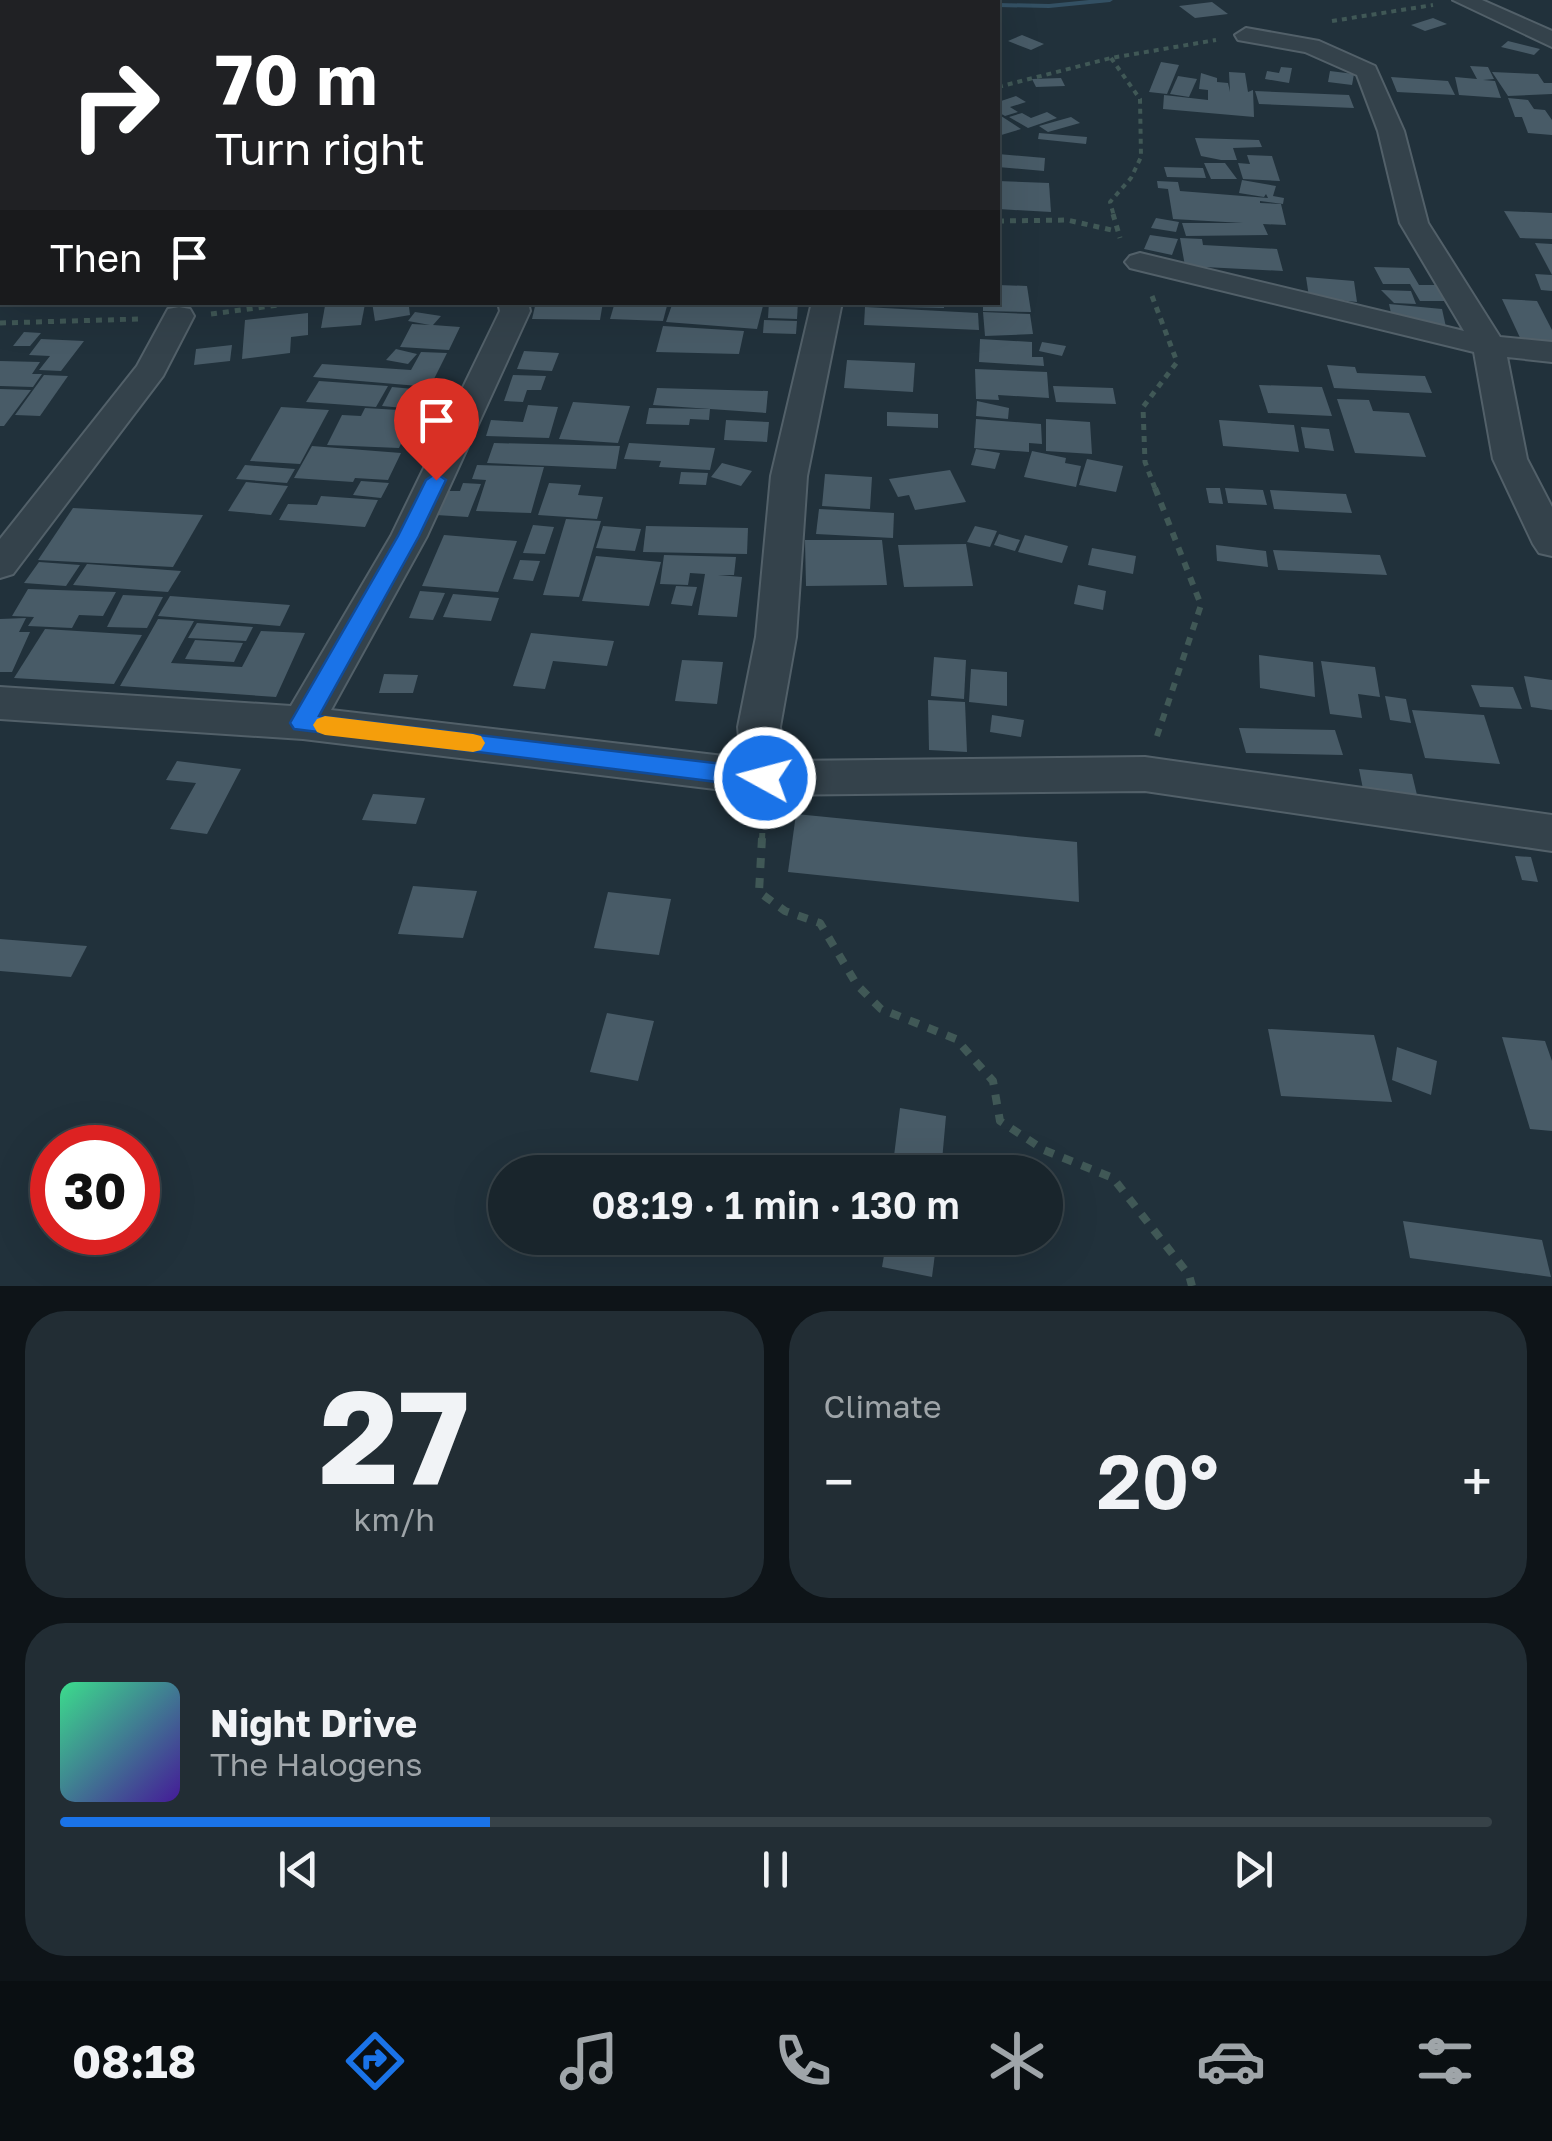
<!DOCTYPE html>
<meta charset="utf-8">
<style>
body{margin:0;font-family:"Golos Text",sans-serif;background:#222d34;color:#f1f3f6;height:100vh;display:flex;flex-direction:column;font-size:38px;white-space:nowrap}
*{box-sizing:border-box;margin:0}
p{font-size:32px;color:#9fa5a9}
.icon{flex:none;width:55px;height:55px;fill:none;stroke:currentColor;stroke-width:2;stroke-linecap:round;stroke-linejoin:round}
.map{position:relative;height:1286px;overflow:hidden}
.details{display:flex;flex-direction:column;gap:25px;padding:25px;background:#0e1418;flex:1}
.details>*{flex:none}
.hud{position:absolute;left:0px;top:0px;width:1000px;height:305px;box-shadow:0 10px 40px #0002,0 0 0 2px #374248;background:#202124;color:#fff;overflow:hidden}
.speed{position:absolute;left:30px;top:1125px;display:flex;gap:20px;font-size:50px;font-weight:700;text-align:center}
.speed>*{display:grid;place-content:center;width:130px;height:130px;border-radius:50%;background:#19252c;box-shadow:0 10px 40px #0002,0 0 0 2px #374248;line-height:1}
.speed .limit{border:15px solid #d22;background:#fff;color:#111}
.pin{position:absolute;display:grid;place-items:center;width:85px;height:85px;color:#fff;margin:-102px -42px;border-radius:50% 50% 50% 0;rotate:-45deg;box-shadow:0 0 10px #0007}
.pin .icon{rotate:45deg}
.me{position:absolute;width:110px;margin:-55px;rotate:277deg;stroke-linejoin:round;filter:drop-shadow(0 0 8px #0008)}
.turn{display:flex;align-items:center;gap:35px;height:210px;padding:0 50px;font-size:45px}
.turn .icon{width:130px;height:130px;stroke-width:2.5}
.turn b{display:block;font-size:70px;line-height:85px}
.then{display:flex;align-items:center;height:95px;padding:0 50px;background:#0003;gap:20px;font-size:38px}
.big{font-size:75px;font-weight:600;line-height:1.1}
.details .tile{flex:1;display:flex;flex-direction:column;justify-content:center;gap:15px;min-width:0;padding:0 35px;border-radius:40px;background:#222d34}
.details .dial{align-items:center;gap:0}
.dial b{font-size:130px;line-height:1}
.song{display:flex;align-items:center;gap:30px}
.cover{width:120px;height:120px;border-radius:15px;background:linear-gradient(135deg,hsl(150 70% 55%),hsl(260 70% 35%))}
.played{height:10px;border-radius:5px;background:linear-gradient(90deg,#1a73e8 30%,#374248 30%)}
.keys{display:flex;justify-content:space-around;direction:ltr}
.heat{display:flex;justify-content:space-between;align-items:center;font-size:55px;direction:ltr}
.details .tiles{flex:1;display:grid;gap:25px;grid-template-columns:1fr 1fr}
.tile:last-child{grid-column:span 2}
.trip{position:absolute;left:488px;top:1155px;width:575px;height:100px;border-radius:50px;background:#19252c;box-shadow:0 10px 40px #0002,0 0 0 2px #374248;font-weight:600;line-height:100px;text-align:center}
.tab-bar{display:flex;height:160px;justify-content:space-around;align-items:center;background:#0a0f12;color:#9fa5a9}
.tab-bar .icon{width:70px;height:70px}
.tab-bar .selected{color:#1a73e8}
.tab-bar b{font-size:45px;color:#f1f3f6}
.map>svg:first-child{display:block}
</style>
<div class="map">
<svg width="1552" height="1286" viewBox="0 0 1552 1286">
<rect width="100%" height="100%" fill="#21313b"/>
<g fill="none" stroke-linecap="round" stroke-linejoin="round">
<!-- stream -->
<g fill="#335063" fill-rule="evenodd">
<path d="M858,0h8l-3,2h-7z"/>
<path d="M971,0h9l2,2h-8z"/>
<path d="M1089,0h24l-3,2 -61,6 -51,-1v-4l51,1z"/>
<rect x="0" y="159" width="2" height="4"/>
</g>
</g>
<!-- building -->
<g fill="#485b67">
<path d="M1212,2l16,12 -33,4 -16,-12z"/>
<path d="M1433,18l14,6 -22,7 -14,-6z"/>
<path d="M1022,35l22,9 -13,6 -23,-9z"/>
<path d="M1508,41l32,8 -6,6 -33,-8z"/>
<path d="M1161,62l18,3 -12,29 -18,-2z"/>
<path d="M1470,66l18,1 6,12 -11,1 12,1 6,17 -42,-3 -4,-18 22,2z"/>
<path d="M1281,67l11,1 -3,15 -24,-4 2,-8 12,2z"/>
<path d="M1330,71l24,3 -2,11 -24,-3z"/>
<path d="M1229,72l16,1 3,19 5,-2 1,27 -91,-8 1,-14 44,5v-10l-9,-1 2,-16 16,5v4l11,1 2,9z"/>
<path d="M1492,72l46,2 6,9h8v11l-44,2z"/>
<path d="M1178,76l19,3 -8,18 -19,-3z"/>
<path d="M1391,77l57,4 7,14 -58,-3z"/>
<path d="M1061,78l4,8 -29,1 -4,-8z"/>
<path d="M1255,91l94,4 5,13 -95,-4z"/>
<path d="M1016,96l10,6 -16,5 8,5 -13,4 -7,-4v-10z"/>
<path d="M1508,98l20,2 6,9 11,1 7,10v15l-24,-2 -6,-16h-7z"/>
<path d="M1047,112l10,6 -29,10 -19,-11 13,-4 9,5z"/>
<path d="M998,114l23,15 -23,7z"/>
<path d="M1071,117l9,6 -32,9 -9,-6z"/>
<path d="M1039,133l48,4 -1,7 -48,-5z"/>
<path d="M1195,138l64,2 3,7 -29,1 4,12h-16l-20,-4z"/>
<path d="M998,154l47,4 -1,13 -46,-4z"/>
<path d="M1247,155l25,1 8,25 -37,-2 -5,-16 12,1z"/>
<path d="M1204,163h21l12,16h-26z"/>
<path d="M1164,167l39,1 3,10 -39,-1z"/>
<path d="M1242,180l34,6 -3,10 11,2 -1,6 -23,-3v2l21,1 5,21 -23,-1 5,11 -82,1 -4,-13h61l-70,-4 -5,-30 -10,-1 -1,-7 21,1 2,9 88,7 -2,-4 -2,3 -25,-4z"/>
<path d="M998,181l51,2 2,29 -53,-3z"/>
<path d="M1504,211l48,2v26l-32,-1z"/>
<path d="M1156,218l23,4 -3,10 -25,-4z"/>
<path d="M1150,235l28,4 -6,16 -28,-6z"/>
<path d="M1180,238l22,1 1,6 74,4 6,22 -98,-5z"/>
<path d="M1535,243l17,1v31z"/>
<path d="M1374,267l35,1 10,17h21l9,16h-29l-10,-17h-27z"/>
<path d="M1535,274l17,1v16l-11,-1z"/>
<path d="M1306,277l48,4 3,21 -48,-5z"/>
<path d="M998,285l29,1 4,26 -48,-1v-9h15z"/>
<path d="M1381,290l30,1 5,13 -22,-1z"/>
<path d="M1502,299l35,2 15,29v14l-30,-2z"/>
<path d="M372,302h53v3l-16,2 1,8 -35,6z"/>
<path d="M536,302h67l-3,18 -68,-1z"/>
<path d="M615,302h53l-5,19 -53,-2z"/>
<path d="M673,302h91l-7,27 -91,-7z"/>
<path d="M769,302h29l-1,17 -29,-1z"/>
<path d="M855,302h89v6l-89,-2z"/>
<path d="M365,304l-4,21 -40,3 4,-22z"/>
<path d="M1389,304l53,5 4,18 -53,-5z"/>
<path d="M865,307l113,6 1,17 -115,-5z"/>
<path d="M415,312l26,4 -8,9 27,2 -11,23 -49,-3 12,-23 18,1 -22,-4z"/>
<path d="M983,312l47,2 3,20 -48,2z"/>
<path d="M308,313v22l-17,2 -1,16 -48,6 3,-39z"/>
<path d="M764,320l33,1 -1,13 -33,-1z"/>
<path d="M663,326l81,5 -5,23 -83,-2z"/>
<path d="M24,332l17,1 -11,13h-17z"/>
<path d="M41,339l43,2 -23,30 -22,-1 11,-14 -21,-1z"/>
<path d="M980,339l52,3v15h11l1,9 -65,-4z"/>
<path d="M1042,342l24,4 -4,10 -23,-5z"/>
<path d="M232,345l-2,16 -36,4 2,-16z"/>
<path d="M396,349l21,5 -9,10 -22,-4z"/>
<path d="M524,351l35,2 -7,18 -35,-2z"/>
<path d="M421,352l26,1 -17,34 -117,-10 9,-13 89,6z"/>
<path d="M847,360l68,3 -2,29 -69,-4z"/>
<path d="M0,361l40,1 -8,12h10l-9,13 -33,-1z"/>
<path d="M1327,365l28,2 2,6 68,3 7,17 -98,-5z"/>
<path d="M975,369l72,3 2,26 -51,-3 1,5 -23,-1z"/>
<path d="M44,375l24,1 -28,40 -25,-1z"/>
<path d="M513,375l33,1 -5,14h-14l-4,12 -19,-1z"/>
<path d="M319,381l69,5 -12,21 -70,-5z"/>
<path d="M1259,385l63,2 10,29 -64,-3z"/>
<path d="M1053,386l60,2 3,16 -60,-2z"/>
<path d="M392,387l32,3 -10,19 -32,-3z"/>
<path d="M657,388l111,3 -2,22 -113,-8z"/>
<path d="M0,389l31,1 -27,36h-4z"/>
<path d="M1337,399l32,1 4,11 36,2 17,44 -71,-4z"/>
<path d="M977,401l32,7 -1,11 -32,-3z"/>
<path d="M573,402l57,4 -12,37 -59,-4z"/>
<path d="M528,405l30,2 -9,31 -63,-2 5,-16 32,2z"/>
<path d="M281,407l48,3 -29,54 -50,-3z"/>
<path d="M365,408l51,3 -17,37 -72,-3 15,-30 19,1z"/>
<path d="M649,408l61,1 -1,11 -19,-1 -1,6 -43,-1z"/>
<path d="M887,412l51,2v14l-51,-2z"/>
<path d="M976,419l65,5 1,20 -13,-1v9l-55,-4z"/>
<path d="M1046,419l44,3 2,32 -46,-3z"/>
<path d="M726,420l43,2 -2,20 -43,-2z"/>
<path d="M1219,420l75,5 5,27 -76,-6z"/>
<path d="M1301,427l28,2 5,22 -29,-3z"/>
<path d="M494,443l126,3 -4,23 -129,-6z"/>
<path d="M629,443l86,5 -5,22 -51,-3 2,-6 -37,-2z"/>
<path d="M312,446l89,7 -13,27 -33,-2 -2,4 -59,-4z"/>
<path d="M976,449l24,4 -5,16 -24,-4z"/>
<path d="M1032,451l34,7 -1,5 16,3 -5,21 -52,-10z"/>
<path d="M1087,459l36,7 -7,26 -37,-7z"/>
<path d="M722,463l30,8 -11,15 -30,-9z"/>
<path d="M245,465l50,4 -8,14 -51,-4z"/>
<path d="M477,465l67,2 -13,46 -55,-2 10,-31 -14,-1z"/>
<path d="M950,470l16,32 -51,8 -6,-15 -11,2 -9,-18z"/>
<path d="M681,472l27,1 -2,12 -27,-1z"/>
<path d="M825,474l47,3 -2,32 -48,-3z"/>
<path d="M361,481l28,2 -8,15 -28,-3z"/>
<path d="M246,482l42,4 -17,29 -43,-4z"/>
<path d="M463,483l18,1 -13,33 -32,-2 10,-24h14z"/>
<path d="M549,483l32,2 -3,10 25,2 -6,22 -59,-4z"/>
<path d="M1206,488h14l3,16 -14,-1z"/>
<path d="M1225,488l38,2 4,15 -39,-2z"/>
<path d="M1270,490l76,4 6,19 -78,-4z"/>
<path d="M321,496l57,4 -13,27 -86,-7 9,-16 29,1z"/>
<path d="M73,508l130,7 -30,52 -135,-7z"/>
<path d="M819,509l75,4 -1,25 -77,-4z"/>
<path d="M566,519l35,2 -22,76 -36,-2z"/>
<path d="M533,525l21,2 -9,27 -22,-1z"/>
<path d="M603,526l38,3 -6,22 -39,-3z"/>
<path d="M646,526l102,2 -1,26 -104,-2z"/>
<path d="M975,526l22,5 -7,16 -23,-5z"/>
<path d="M999,534l21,6 -5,11 -21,-6z"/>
<path d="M444,535l73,6 -19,51 -76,-6z"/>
<path d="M1025,535l43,11 -6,17 -44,-11z"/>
<path d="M805,540h77l5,45 -81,1z"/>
<path d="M966,544l7,42 -69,1 -6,-42z"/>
<path d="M1216,545l50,6 2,16 -51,-6z"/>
<path d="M1092,548l44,8 -3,18 -45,-9z"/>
<path d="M1273,550l107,5 7,20 -109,-5z"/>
<path d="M664,555l72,2 -2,18h-16l24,2 -5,40 -39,-2 7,-41 -15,-1 -2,12 -28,-1z"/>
<path d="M596,556l65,6 -12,44 -67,-5z"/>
<path d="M520,560l20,1 -7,20 -20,-2z"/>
<path d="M39,562l41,3 -14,21 -42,-3z"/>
<path d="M87,564l94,7 -13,21 -95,-7z"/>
<path d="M1078,585l28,6 -3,19 -29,-6z"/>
<path d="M676,586l21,1 -5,19 -21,-2z"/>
<path d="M28,589l88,3 -13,24 -24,-1 -7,13 -44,-2 6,-9 -22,-1z"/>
<path d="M420,591l25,2 -12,27 -24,-2z"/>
<path d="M453,594l46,4 -8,23 -48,-4z"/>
<path d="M123,595l40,2 -16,31 -40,-1z"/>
<path d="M170,596l120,9 -10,21 -122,-10z"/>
<path d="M26,618l-7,14h11l-18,40h-12v-53z"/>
<path d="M158,619l36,2 -23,42 71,4 19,-36 44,2 -29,64 -156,-11z"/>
<path d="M197,623l56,4 -7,14 -58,-3z"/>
<path d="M45,629l97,6 -28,49 -100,-6z"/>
<path d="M531,633l83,8 -7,25 -54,-5 -8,28 -32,-3z"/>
<path d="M195,640l48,3 -9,19 -49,-3z"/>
<path d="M1259,655l54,7 2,35 -55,-9z"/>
<path d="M934,657l32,3 -2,39 -33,-3z"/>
<path d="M682,660l41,2 -6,42 -42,-3z"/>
<path d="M1321,661l54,6 5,30 -22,-3 4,24 -32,-4z"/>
<path d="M971,669l36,3v34l-38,-4z"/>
<path d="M384,674l34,1 -5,18h-34z"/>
<path d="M1524,676l28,4v30l-21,-3z"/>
<path d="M1471,685l42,2 9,22 -42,-2z"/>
<path d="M1385,696l21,3 5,24 -21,-3z"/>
<path d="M928,700l37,2 2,50 -38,-2z"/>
<path d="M1412,710l72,5 16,49 -75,-6z"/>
<path d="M992,715l32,5 -3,17 -31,-5z"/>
<path d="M1239,728l96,2 8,25 -97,-2z"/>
<path d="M177,761l64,8 -34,65 -37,-5 26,-46 -30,-3z"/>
<path d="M1359,769l53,5 5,21 -54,-6z"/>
<path d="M373,794l52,4 -9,26 -54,-4z"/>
<path d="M796,814l281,28 2,60 -291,-30z"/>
<path d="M1515,856l16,1 7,25 -16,-2z"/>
<path d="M413,886l64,5 -14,47 -65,-4z"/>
<path d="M608,892l63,7 -12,56 -65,-7z"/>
<path d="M0,939l87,7 -16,31 -71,-6z"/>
<path d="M607,1013l47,8 -16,60 -48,-9z"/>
<path d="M1268,1029l106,6 18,67 -111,-6z"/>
<path d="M1502,1037l43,4 7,20v70l-22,-2z"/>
<path d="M1397,1047l40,14 -6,34 -39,-15z"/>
<path d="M900,1108l46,8 -5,56h-49z"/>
<path d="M1403,1221l139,19 9,37 -141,-19z"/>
<path d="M887,1238h50l-5,39 -50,-10z"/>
</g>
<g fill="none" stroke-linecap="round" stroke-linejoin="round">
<!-- street casing -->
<g stroke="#526069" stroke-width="4">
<g id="street">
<path d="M1453,0h29l70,31v16z"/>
<path d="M1246,28l73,13 56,25 29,65 24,92 72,114 52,5v20l-45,-5 20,102 25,48v49l-13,-3 -6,-9 -40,-85 -19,-107 -344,-84 -5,-6 5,-6 10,-3 324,78 -64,-108 -22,-92 -21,-56 -52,-23 -67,-12 -3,-5z"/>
<path d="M498,302h30l2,9 -103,225 -96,174 410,48 -3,-31 18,-90 15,-161 41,-174h30l-35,174 -11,161 -16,90 5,34 360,-4 407,58v36l-407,-60 -380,4 -462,-56 -303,-20v-32l291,19 100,-170 109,-225z"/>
<path d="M179,307l11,2 4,7 -31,60 -150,198 -13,4v-39l137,-173 31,-57z"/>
</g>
</g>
<!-- path-far3 -->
<g stroke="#405856" stroke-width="4" stroke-dasharray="5 5" stroke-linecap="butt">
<path d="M646,0l7,2"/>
<path d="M1332,21l101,-16"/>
<path d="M1111,58l29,41 1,58 -10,21 -21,24 4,14"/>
<path d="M998,87l113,-29 105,-18"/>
</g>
<!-- path-far2 -->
<g stroke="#405856" stroke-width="5" stroke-dasharray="6 6" stroke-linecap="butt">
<path d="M1113,214l7,24"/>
<path d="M998,221l69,-1 49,11"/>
<path d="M1152,296l25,66 -34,45 2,55 11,29"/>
<path d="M211,314l90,-12"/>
<path d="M0,323l139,-4"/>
</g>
<!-- path-far1 -->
<g stroke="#405856" stroke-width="6" stroke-dasharray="8 8" stroke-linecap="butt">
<path d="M1155,488l46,117 -45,134"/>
<path d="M762,841l1,-28"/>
</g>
<!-- path -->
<path stroke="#405856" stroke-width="8" stroke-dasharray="10 10" stroke-linecap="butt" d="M762,838l-3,54 26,19 35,12 37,62 24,24 75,30 37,42 7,40 44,29 69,28 76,97 3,11"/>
<!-- street -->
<use href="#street" fill="#34424b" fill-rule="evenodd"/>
</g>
<!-- route -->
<path fill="#1a73e8" stroke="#114b97" stroke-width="2.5" d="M436,473l10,7 -27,56 -100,180 446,53 9,3 4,6 -4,7 -9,3 -471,-59 -4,-6 4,-7 104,-180 28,-56z"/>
<!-- slow -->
<path fill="#f59e0b" d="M325,716l148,18 8,2 4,7 -4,7 -8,2 -148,-17 -8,-3 -4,-7 4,-6z"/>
</svg>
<div class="speed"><div class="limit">30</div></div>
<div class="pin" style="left:436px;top:480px;background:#d93025"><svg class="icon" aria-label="arrive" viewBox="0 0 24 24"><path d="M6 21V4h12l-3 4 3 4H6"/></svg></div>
<svg class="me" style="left:765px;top:778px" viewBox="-20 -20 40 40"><circle r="17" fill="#1a73e8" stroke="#fff" stroke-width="3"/><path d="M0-11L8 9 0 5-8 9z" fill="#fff"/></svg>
<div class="trip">08:19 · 1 min · 130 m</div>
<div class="hud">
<div class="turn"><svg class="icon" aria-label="right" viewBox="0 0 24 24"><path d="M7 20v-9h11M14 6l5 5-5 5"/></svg><div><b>70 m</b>Turn right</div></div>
<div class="then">Then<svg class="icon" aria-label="arrive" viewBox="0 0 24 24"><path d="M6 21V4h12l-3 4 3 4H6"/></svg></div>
</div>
</div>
<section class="details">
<div class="tiles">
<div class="tile dial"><b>27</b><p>km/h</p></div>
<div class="tile"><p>Climate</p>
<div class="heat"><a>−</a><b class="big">20°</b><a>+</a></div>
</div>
<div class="tile">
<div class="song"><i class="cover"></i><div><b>Night Drive</b><p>The Halogens</p></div></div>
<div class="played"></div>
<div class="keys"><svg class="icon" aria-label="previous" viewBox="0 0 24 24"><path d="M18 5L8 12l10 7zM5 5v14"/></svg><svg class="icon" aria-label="pause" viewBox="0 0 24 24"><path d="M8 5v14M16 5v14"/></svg><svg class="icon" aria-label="next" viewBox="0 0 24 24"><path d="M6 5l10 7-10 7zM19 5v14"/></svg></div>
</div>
</div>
</section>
<nav class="tab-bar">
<b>08:18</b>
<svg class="icon selected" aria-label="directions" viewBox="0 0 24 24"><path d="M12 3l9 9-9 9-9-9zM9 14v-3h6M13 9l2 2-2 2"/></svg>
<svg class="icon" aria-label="music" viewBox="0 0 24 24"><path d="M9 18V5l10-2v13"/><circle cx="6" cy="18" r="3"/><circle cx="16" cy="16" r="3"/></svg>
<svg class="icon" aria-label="phone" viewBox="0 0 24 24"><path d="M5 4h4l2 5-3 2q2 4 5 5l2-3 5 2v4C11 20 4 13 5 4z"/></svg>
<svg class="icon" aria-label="climate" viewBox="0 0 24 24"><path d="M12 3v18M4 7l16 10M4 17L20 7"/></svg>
<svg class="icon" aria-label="car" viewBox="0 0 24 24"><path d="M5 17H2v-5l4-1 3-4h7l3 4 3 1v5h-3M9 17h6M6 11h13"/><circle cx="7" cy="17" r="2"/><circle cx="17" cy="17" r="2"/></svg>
<svg class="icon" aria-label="filters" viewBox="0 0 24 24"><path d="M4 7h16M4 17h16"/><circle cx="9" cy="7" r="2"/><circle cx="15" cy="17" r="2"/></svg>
</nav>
